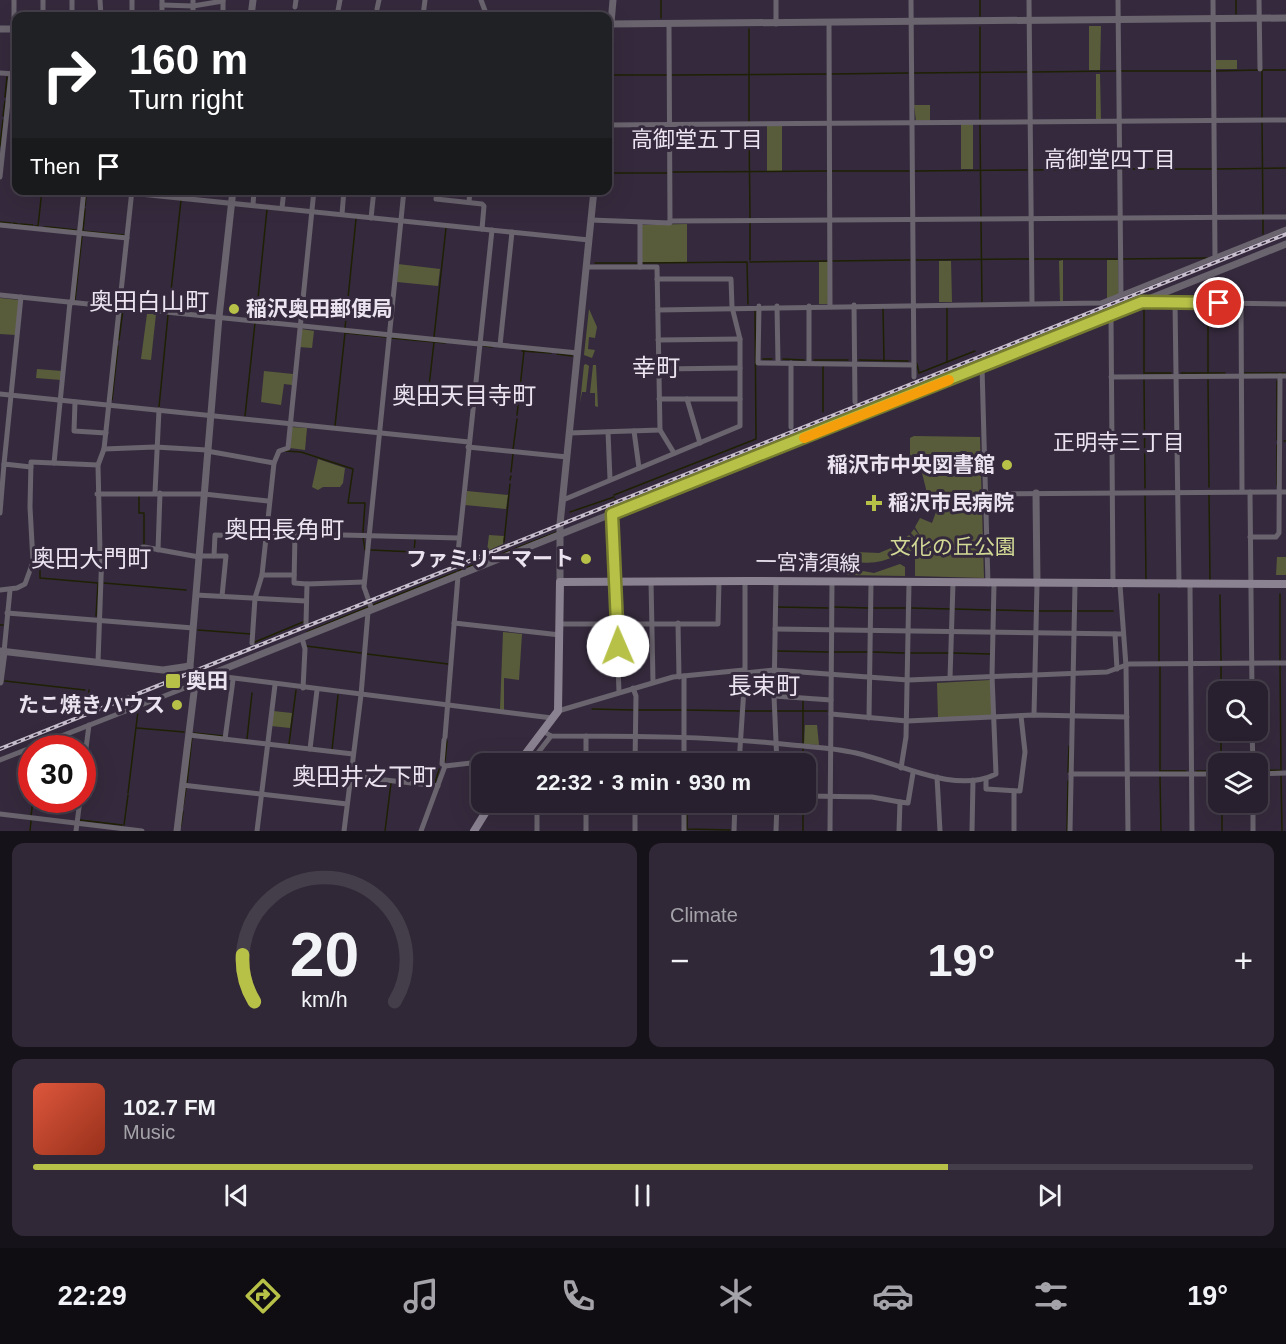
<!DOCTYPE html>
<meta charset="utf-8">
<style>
body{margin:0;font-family:Helvetica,"Noto Sans JP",sans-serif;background:#302836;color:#f1f3f6;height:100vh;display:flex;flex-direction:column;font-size:22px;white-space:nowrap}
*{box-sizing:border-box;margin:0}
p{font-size:20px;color:#a5a3aa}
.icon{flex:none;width:33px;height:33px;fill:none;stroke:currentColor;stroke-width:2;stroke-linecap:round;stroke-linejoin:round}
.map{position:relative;height:831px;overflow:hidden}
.side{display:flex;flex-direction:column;gap:12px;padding:12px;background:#161219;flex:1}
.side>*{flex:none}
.top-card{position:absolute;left:12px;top:12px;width:600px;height:183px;border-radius:12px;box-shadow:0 6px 24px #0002,0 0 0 2px #443e4a;background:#202124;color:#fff;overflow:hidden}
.tools{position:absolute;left:1208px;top:681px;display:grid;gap:12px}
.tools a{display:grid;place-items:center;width:60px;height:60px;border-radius:12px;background:#28202e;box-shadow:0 6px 24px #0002,0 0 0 2px #443e4a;font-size:30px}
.speed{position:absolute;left:18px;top:735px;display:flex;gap:12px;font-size:30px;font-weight:700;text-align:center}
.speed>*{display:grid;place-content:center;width:78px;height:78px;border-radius:50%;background:#28202e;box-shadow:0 6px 24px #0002,0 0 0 2px #443e4a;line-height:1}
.speed .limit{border:9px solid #d22;background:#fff;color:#111}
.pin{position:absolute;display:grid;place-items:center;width:51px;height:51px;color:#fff;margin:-26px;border:3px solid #fff;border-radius:50%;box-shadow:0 2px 6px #0007}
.me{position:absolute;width:66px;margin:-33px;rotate:359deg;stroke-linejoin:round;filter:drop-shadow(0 0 4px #0008)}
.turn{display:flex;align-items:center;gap:21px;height:126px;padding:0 18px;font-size:27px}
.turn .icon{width:78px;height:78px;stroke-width:2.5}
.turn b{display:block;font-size:42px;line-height:51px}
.then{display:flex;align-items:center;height:57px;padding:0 18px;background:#0003;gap:12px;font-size:22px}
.big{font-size:45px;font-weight:600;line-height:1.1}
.side .widget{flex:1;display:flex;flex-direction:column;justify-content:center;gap:9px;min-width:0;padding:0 21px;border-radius:12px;background:#302836}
.side .dial{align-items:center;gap:0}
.dial svg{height:156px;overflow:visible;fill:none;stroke:#443e4a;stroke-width:7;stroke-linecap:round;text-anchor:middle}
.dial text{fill:#f1f3f6;stroke:none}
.song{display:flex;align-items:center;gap:18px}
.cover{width:72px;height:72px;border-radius:9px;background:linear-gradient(135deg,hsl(10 70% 55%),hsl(10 70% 35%))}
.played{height:6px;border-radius:3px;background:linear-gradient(90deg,#b7c147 75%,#443e4a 75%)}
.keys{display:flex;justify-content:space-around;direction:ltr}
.heat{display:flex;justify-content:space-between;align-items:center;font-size:33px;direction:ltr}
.side .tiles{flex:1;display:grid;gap:12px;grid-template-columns:1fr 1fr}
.widget:last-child{grid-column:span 2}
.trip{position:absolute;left:471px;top:753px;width:345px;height:60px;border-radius:12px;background:#28202e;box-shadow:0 6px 24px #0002,0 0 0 2px #443e4a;font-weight:600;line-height:60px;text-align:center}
.menu{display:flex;height:96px;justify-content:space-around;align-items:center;background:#100d12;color:#a5a3aa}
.menu .icon{width:42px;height:42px}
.menu .selected{color:#b7c147}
.menu b{font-size:27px;color:#f1f3f6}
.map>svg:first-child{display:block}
</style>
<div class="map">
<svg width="1286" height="831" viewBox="0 0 1286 831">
<rect width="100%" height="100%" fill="#352a3d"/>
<!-- green -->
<g fill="#585c3a">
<path d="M1089,26h12l-1,44h-11z"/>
<rect x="1216" y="60" width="21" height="9"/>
<path d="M1096,74h4l1,46h-5z"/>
<path d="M914,105h16v16h-14z"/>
<rect x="961" y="124" width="12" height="45"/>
<rect x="767" y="125" width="15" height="46"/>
<path d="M687,224v38h-46v-37z"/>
<path d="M1063,260v42h-3l-1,-41z"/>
<path d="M1107,260h11l1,34 -12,5z"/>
<path d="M939,261h12l1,41h-13z"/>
<path d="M819,262h10l-1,42h-9z"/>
<path d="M398,264l42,5 -2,17 -41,-4z"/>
<path d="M0,298l19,2 -3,35 -16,-1z"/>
<path d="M589,309l8,18 -2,11 -6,-1 -1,12 7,1 -3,8 -8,-3z"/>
<path d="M147,314h9l-5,46 -10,-1z"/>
<path d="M301,329l13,2 -2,17 -13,-1z"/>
<path d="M586,364l3,2 -3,26h-4l-2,11 4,-38z"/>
<path d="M593,365h3l2,42 -3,-1v-13h-5z"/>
<path d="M37,369l25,2 -1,9 -25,-2z"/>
<path d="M264,371l29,3 -1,11 -8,-1 -3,21 -20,-3z"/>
<path d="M291,427l16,1 -2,22 -15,-2z"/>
<path d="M914,436l66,1 4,141 -69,-2v-28l-10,8h-7l-4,-9 15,-12 9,9 1,-2 -8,-9 3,-4 8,10 -7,-12 5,-9 12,5 4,-11 -13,-1 3,-22 -4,-16 7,-4v-8l-1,-3 -8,5 3,-11 -6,12 -7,-9v-17z"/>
<path d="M318,459l27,9 -2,15 -3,4h-17l-5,3 -6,-3z"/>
<path d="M467,491l41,4 -2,14 -41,-4z"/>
<path d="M489,535l15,1 -1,8 -16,7z"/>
<path d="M891,548l5,8c-14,6 -27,9 -41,5v-9l24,1z"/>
<path d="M1277,557h9v18h-10z"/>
<path d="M900,564l5,3v9l-58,-1 5,-6 22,4z"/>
<path d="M503,632l19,2 -3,46 -15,-2v32l-4,-1z"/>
<path d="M990,680l2,35 -54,3 -1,-35z"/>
<path d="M273,711l19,2 -2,15 -19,-2z"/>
<path d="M805,725h12l2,20 -15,-1z"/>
</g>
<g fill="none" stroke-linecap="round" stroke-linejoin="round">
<!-- stream -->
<g stroke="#1e2003" stroke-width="1.5">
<path d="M980,0v16"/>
<path d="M1236,0v14"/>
<path d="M661,18v-18"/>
<path d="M980,27v92"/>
<path d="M749,29v92"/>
<path d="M1263,70h23"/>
<path d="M1120,71h91"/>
<path d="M1216,71l42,-1"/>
<path d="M1262,71v46"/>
<path d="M1032,72l84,-1"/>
<path d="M914,73l114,-1"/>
<path d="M832,74l76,-1"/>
<path d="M612,75h55"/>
<path d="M672,75l154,-1"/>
<path d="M5,97l2,-20"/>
<path d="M3,116l2,-15"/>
<path d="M1262,123l1,91"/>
<path d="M980,125l1,92"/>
<path d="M749,127l1,91"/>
<path d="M0,146l3,-26"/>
<path d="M1121,169h91"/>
<path d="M1216,169l70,-1"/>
<path d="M1032,170l84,-1"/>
<path d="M832,171h77"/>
<path d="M915,171l112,-1"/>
<path d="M673,172l154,-1"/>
<path d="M608,173h59"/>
<path d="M85,206l1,-10"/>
<path d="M1263,219v15"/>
<path d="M0,222l11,1"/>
<path d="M981,222l1,80"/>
<path d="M13,223l5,1"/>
<path d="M750,223v37"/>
<path d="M20,224l13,1"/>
<path d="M35,226h2"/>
<path d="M38,226l4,-36"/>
<path d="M44,227h4"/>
<path d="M49,227l27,3"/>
<path d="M82,231l42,4"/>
<path d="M83,231l2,-22"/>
<path d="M1035,259h82"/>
<path d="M1122,259l85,-1"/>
<path d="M916,260l113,-1"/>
<path d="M833,261l77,-1"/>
<path d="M750,262l78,-1"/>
<path d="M595,263h42"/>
<path d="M643,263l104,-1 1,42"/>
<path d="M75,300l7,-64"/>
<path d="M1144,305v69"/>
<path d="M1208,306v67"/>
<path d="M947,307v55"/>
<path d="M883,308l1,53"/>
<path d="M169,309l12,-109"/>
<path d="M256,318l11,-109"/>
<path d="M345,328l11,-109"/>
<path d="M346,333l40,4"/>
<path d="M434,337l12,-109"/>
<path d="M391,338l54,5"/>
<path d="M119,340l4,-30"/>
<path d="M484,346l8,1"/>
<path d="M522,351l29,2"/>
<path d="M557,354l15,2"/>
<path d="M763,359h9"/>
<path d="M783,359l21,1"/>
<path d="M814,360h34"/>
<path d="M859,360l49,1"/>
<path d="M917,364l2,9 56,-22"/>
<path d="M823,365v47"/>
<path d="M1145,373h26"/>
<path d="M1181,373h44"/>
<path d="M1243,373h43"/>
<path d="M1144,380l1,108"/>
<path d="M1208,380l1,107"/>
<path d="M428,395l6,-53"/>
<path d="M112,400l6,-54"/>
<path d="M159,407l9,-92"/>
<path d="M517,415l7,-64"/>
<path d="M245,416l10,-93"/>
<path d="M335,426l10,-93"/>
<path d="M1277,440v-59"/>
<path d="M1284,441h2"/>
<path d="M513,450l4,-31"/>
<path d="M285,451l16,1 52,17 -5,34h17l-2,29"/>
<path d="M511,472l2,-18"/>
<path d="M510,480l1,-4"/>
<path d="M1277,485v-40"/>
<path d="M139,495v18h5v32"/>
<path d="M614,495l142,-56 -1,-129"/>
<path d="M1209,495l1,85"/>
<path d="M1145,496l1,83"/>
<path d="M615,499v9"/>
<path d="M570,512l44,-15"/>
<path d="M363,537l2,13"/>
<path d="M504,542l6,-58"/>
<path d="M371,550l43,2 1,-12"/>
<path d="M40,563v15l58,5 -2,33"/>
<path d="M458,571l99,-39"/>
<path d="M104,583l82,7"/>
<path d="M1159,594v67"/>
<path d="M1280,594v66"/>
<path d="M1220,595l1,66"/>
<path d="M373,605l83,-33"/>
<path d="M778,607l50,1"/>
<path d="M834,607l34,1"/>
<path d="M874,608h31"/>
<path d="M912,608l38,1"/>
<path d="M955,609l35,1"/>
<path d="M996,610l38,1"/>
<path d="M1039,611h33"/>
<path d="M1078,611h35"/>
<path d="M0,625h3"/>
<path d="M198,630l53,4"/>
<path d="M307,632l61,-25"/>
<path d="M255,642l48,-20"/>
<path d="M306,646l55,7"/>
<path d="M777,651l51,1"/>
<path d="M834,652h34"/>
<path d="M873,652l31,1"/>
<path d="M911,653h38"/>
<path d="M953,653l37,1"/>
<path d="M367,654l81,10"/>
<path d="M1160,667v104h26"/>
<path d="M1221,667v25"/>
<path d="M5,681l80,9"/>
<path d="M592,709l41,1"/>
<path d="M89,710l-2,-1 2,-19"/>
<path d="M638,710h45"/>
<path d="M687,710l52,1"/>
<path d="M745,711h28"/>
<path d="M777,711h50"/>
<path d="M137,728l47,4"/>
<path d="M1221,730v34"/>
<path d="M194,733l29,3"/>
<path d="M247,739l5,-46"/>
<path d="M803,743v-42"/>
<path d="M289,744l7,-54"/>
<path d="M332,750l6,-55"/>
<path d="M445,761l2,-20"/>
<path d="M803,764v-15"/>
<path d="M1196,771h22"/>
<path d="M1257,771l24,-1 -1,-104"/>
<path d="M1068,772l1,-26"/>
<path d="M1281,776l1,55"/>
<path d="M1160,777l1,54"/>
<path d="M187,783l5,-46"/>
<path d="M435,783l4,-14"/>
<path d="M128,793l10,-82 -8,2"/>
<path d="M82,797l3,-18"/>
<path d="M1222,802v29"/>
<path d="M183,807l3,-19"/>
<path d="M493,809h30"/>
<path d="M527,809h7"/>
<path d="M540,809h44"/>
<path d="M590,809l43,1"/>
<path d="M637,810h45"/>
<path d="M687,810v19l43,1"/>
<path d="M31,816l2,-16"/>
<path d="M80,820l42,5"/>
<path d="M124,825l4,-30"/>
<path d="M181,826l2,-14"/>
<path d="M30,831l1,-10"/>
<path d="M385,831l6,-48"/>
<path d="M803,831v-29"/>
<path d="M1067,831l1,-50"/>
</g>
<!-- minor -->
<g stroke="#6a646e" stroke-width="5">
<path d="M14,0v29"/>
<path d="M43,0v16"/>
<path d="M72,0v16"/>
<path d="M100,0l1,16"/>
<path d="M132,0v16"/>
<path d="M162,0v16"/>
<path d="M193,0v16"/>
<path d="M223,0v16"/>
<path d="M481,0l6,16"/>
<path d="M911,0l3,377"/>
<path d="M1029,0l3,303"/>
<path d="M1118,0l3,295"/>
<path d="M1213,0l2,257"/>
<path d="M1259,0l1,69"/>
<path d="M162,5l31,1 30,-5"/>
<path d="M295,7l1,-7"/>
<path d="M377,9l2,-9"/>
<path d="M337,16l3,-16"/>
<path d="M423,16l2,-16"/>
<path d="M829,23l1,282"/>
<path d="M776,24v-24"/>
<path d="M0,73l16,1"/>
<path d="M608,125l678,-5"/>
<path d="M0,177l11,-103"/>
<path d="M101,190l488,50"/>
<path d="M437,190l-1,9 46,5 2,2 -2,23"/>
<path d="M469,202l1,-12"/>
<path d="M253,205l1,-15"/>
<path d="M282,208l2,-18"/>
<path d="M342,214l2,-24"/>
<path d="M371,218l3,-28"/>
<path d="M591,220l79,3 -1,-198"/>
<path d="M670,221l616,-4"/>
<path d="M640,223v44"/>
<path d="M0,225l127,13"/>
<path d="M0,295l479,49"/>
<path d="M1144,302l142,2"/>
<path d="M72,303l12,-113"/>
<path d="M1175,303l4,282"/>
<path d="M1241,303l1,188"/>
<path d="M854,305l1,97"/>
<path d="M759,306l-1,57 156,2"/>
<path d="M777,306l1,56"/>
<path d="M809,306v57"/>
<path d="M658,310l443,-7 185,-74"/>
<path d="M1111,315l2,270"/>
<path d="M658,340l82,-1"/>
<path d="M479,343l99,10"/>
<path d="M500,345l12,-113"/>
<path d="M791,363v64"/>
<path d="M982,367l6,217"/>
<path d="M659,369l81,-1"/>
<path d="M1111,377l175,-1"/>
<path d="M0,394l469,48"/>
<path d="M659,399h81"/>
<path d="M687,399l13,44"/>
<path d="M75,402l-1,29 32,2"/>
<path d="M660,430l14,23"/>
<path d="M634,431l5,37"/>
<path d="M608,432l2,47"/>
<path d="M569,433l91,-3 -3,-163h-71"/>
<path d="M468,447l99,10"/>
<path d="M104,449l51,-2 52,3"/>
<path d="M207,451l67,12"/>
<path d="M54,463l16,-161"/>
<path d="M4,464l17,-167"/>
<path d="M1250,492l2,200"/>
<path d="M155,493l4,-83"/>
<path d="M97,494h107l64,7"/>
<path d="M986,494l300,-2"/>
<path d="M563,500l177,-74v-87l-8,-32 -1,-28h-74"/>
<path d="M0,513l4,-49 27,3"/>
<path d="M612,514l7,178"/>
<path d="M265,533l194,5"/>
<path d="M295,534l-1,49 13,1"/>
<path d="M1250,537h26l3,-4 1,-157"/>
<path d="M158,550l2,-57"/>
<path d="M100,551l-2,-86 6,-16 28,-259"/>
<path d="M199,556h27l-4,40"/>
<path d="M214,556l1,-21 50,2"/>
<path d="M33,562l111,-15 55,10"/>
<path d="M457,562l35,-332"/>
<path d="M262,575h32"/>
<path d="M651,581l2,101"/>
<path d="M776,581l-2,115 3,68"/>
<path d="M1120,585l6,81 2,165"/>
<path d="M1190,585l2,246"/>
<path d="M0,590l17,-2 8,-4 8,-22 -3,-55 1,-45 67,3"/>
<path d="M196,595l110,6"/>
<path d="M372,610l-8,-23 40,-397"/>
<path d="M7,613l186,15"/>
<path d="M306,623l1,-39 57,-2"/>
<path d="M454,623l106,12"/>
<path d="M678,623l1,54"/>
<path d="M560,624h158l1,-43"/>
<path d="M775,629l348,5"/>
<path d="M1115,634l2,35"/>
<path d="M302,638l3,11 -2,39"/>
<path d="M252,643l3,-45 7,-23 12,-112 5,-12 9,-3 26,-258"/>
<path d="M4,652l6,-62"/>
<path d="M98,662l4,-111"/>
<path d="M190,666l9,13"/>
<path d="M745,673l29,-3 134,10 199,-8 22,-8 157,-1"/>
<path d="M210,675l342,43"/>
<path d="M684,676v88"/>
<path d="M950,678l3,-95"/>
<path d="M633,688l3,8 -1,68"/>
<path d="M774,696l57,4"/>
<path d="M558,711l115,-34 71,-7"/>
<path d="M831,714l76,7 127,-6 93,2"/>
<path d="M1034,715l3,-131"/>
<path d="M869,718l2,-136"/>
<path d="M1252,730l1,34"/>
<path d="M543,731l8,5c81,0 161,0 241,9 21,2 43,3 64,8 40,9 99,42 140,21l-4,-98 2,-92"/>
<path d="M189,735l164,19"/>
<path d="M445,737l13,-161"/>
<path d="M225,739l8,-59"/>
<path d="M310,749l7,-59"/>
<path d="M0,760l195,-76"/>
<path d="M537,764v-10l14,-18"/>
<path d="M586,764v-28"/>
<path d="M739,764l6,-91v-92"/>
<path d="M445,766l78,-9"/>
<path d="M901,768l5,-31 3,-154"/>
<path d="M1071,774h147"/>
<path d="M1257,774l29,-1"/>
<path d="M350,776l88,10"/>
<path d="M937,777l3,54"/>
<path d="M82,779l7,-54"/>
<path d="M986,779v10l34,2 5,-39 -4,-36"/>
<path d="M182,785l165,19"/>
<path d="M1014,791v40"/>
<path d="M806,796l66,1 28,5"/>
<path d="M684,802v29"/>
<path d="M1253,802v29"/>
<path d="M0,814l142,17"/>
<path d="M76,831l4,-31"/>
<path d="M257,831l18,-146"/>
<path d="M344,831l17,-136 7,-83"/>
<path d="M421,831l24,-65 -3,-2 2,-24"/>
<path d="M537,831v-29"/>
<path d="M586,831v-29"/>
<path d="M635,831v-29"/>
<path d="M734,831l1,-29"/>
<path d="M776,831l1,-29"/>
<path d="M830,831l2,-249"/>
<path d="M899,831l1,-29 8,1 5,-30"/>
<path d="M972,831l1,-51"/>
<path d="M1070,831l5,-247"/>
</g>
<!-- tertiary -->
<g stroke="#6a646e" stroke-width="7">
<path d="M251,16l2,-16"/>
<path d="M608,24l678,-6"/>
<path d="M0,29h16"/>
<path d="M608,58l5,-58"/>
<path d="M1036,493l1,91"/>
<path d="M560,582v-58l34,-334"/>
<path d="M0,651l163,19 27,-4 29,-349 14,-127"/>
<path d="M0,682l4,-30"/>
<path d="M177,831l18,-147 4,-5 1087,-435"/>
</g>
<!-- secondary -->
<g stroke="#8b8291" stroke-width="8">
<path d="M518,764l40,-53 2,-129 185,-1 541,3"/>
<path d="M474,831l18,-29"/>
</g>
<!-- rail casing -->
<g stroke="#c7bfcd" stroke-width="4">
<path id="rail" d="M0,749l1286,-515"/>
</g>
<!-- rail -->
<use href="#rail" stroke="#352a3d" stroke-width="1.5" stroke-dasharray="4.5" stroke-linecap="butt"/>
</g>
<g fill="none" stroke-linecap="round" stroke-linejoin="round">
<!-- route casing -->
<g stroke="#777d2e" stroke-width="15">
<path id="route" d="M618,646l-6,-132 530,-212 77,1"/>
</g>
<!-- route -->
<use href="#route" stroke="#b7c147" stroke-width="10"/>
<!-- slow -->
<path stroke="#f59e0b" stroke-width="10" d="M804,438l145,-58"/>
</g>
<!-- markers -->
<g fill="#b7c147" stroke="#352a3d" stroke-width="2">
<circle cx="234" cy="309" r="6"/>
<circle cx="1007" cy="465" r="6"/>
<path d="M871 494h6v6h6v6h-6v6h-6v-6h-6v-6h6z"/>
<circle cx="586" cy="559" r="6"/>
<rect x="165" y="673" width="16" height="16" rx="3"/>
<circle cx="177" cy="705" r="6"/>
</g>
<g text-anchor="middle" stroke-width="6" stroke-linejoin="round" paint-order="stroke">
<!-- poi labels -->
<g font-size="21" font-weight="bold" fill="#ebe4f0" stroke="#352a3d" text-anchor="start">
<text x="246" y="316">稲沢奥田郵便局</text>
<text x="995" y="472" text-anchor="end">稲沢市中央図書館</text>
<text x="888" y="510">稲沢市民病院</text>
<text x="574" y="566" text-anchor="end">ファミリーマート</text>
<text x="186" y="688">奥田</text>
<text x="165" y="712" text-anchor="end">たこ焼きハウス</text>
</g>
<!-- park labels -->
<g font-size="21" fill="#d2da96" stroke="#352a3d">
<text x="953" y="554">文化の丘公園</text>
</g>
<!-- street labels -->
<g font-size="21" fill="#ebe4f0" stroke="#352a3d">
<text transform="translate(808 563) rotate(1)" y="7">一宮清須線</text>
</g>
<!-- neighbourhood labels -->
<g font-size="22" fill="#ebe4f0" stroke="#352a3d">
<text x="697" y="147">高御堂五丁目</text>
<text x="1110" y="167">高御堂四丁目</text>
<text x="1119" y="450">正明寺三丁目</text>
</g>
<!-- quarter labels -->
<g font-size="24" fill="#ebe4f0" stroke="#352a3d">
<text x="149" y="310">奥田白山町</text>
<text x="656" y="376">幸町</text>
<text x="464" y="404">奥田天目寺町</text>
<text x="284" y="538">奥田長角町</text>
<text x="91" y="567">奥田大門町</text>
<text x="764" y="694">長束町</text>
<text x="364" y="785">奥田井之下町</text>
</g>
</g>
</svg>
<div class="tools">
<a><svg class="icon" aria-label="search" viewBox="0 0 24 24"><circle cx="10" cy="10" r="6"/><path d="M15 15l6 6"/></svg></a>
<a><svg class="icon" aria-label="layers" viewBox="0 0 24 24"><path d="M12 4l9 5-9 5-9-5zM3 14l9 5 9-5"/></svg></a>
</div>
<div class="speed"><div class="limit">30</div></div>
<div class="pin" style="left:1219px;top:303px;background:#d93025"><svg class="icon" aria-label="arrive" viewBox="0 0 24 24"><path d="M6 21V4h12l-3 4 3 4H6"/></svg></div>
<svg class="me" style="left:618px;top:646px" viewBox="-20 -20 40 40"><circle r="19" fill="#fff"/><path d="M0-13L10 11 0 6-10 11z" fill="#b7c147"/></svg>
<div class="trip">22:32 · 3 min · 930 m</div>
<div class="top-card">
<div class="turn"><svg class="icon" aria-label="right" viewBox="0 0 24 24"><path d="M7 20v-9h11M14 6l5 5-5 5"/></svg><div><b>160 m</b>Turn right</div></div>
<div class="then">Then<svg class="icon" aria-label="arrive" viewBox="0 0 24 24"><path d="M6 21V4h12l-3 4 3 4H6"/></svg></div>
</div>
</div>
<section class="side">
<div class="tiles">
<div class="widget dial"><svg viewBox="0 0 100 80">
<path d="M14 69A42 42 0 1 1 86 69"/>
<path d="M14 69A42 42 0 0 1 8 45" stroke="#b7c147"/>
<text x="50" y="56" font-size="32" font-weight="700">20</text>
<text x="50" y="72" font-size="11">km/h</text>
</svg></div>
<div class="widget"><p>Climate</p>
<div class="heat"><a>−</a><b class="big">19°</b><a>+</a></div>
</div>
<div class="widget">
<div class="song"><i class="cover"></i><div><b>102.7 FM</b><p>Music</p></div></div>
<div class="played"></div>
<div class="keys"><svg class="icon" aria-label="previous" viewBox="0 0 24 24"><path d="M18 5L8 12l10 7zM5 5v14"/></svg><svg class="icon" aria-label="pause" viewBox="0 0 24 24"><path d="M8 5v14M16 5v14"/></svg><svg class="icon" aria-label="next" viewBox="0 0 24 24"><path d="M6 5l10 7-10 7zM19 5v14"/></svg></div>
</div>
</div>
</section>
<nav class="menu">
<b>22:29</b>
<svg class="icon selected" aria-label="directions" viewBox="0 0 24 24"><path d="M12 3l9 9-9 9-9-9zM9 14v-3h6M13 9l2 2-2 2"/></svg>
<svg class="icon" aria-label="music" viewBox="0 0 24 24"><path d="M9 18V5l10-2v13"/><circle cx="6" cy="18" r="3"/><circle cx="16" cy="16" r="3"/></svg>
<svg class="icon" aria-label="phone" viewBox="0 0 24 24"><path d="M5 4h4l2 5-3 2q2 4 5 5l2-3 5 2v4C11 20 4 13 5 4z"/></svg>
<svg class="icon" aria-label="climate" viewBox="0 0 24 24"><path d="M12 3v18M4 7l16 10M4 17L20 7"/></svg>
<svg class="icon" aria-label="car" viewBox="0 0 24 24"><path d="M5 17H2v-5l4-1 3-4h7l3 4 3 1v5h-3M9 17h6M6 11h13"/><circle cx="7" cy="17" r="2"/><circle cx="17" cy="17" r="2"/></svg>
<svg class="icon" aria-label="filters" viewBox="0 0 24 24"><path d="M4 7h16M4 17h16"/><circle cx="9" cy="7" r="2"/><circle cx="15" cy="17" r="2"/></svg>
<b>19°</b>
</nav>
